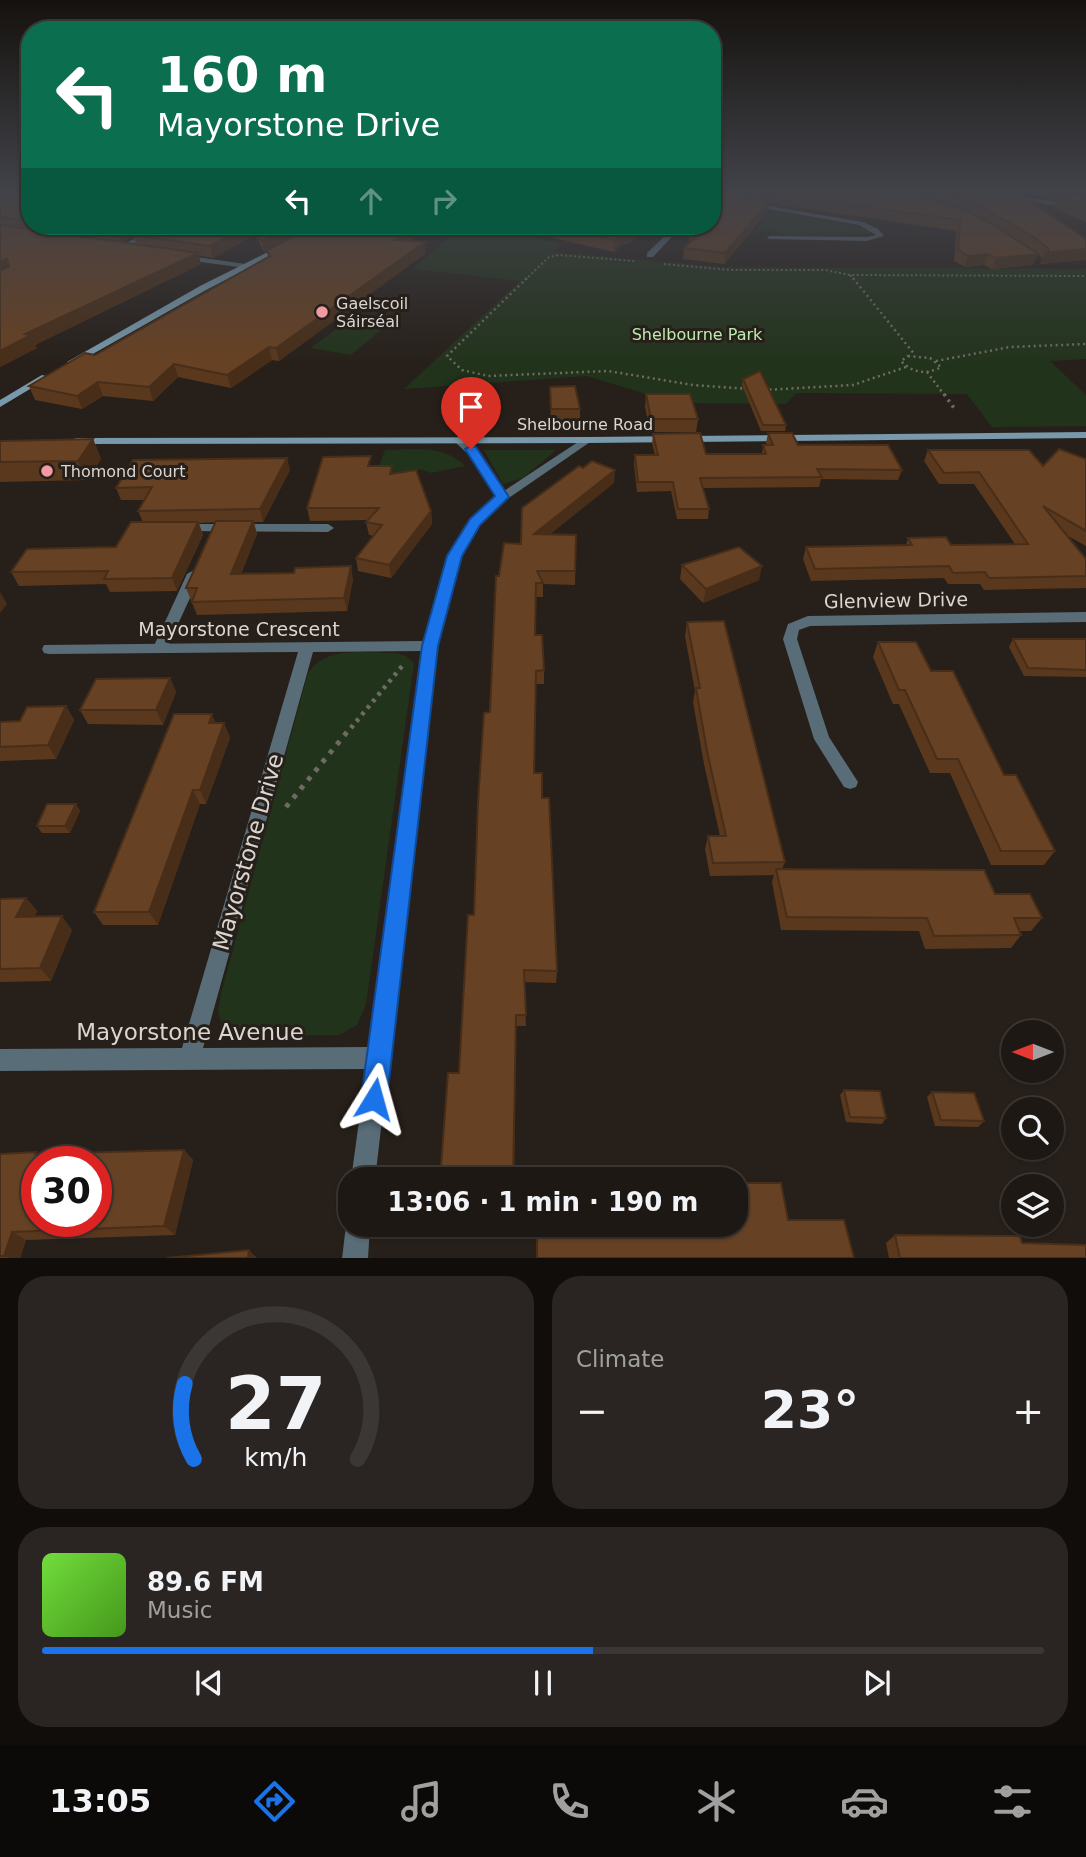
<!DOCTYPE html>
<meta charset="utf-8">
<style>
body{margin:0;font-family:"DejaVu Sans",sans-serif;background:#2a2522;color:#f1f3f6;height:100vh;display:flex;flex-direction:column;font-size:26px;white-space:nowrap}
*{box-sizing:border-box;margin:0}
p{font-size:23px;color:#a0a0a0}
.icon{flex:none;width:38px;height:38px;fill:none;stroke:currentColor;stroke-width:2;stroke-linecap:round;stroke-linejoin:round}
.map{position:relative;height:1258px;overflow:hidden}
.sheet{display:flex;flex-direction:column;gap:18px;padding:18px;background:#100d0b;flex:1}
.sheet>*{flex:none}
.hud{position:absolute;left:21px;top:21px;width:700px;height:214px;border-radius:28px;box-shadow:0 2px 5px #0004,0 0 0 2px #3b3734;background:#0b6e4f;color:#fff;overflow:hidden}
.needle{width:46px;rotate:270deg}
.controls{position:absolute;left:1001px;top:1020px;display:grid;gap:14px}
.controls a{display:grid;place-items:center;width:63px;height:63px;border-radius:50%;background:#1d1814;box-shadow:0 2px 5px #0004,0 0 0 2px #3b3734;font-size:35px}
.speed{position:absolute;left:21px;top:1146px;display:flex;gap:14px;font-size:35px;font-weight:700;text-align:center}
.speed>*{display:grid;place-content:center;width:91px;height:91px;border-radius:50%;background:#1d1814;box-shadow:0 2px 5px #0004,0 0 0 2px #3b3734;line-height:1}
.speed .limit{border:10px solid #d22;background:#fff;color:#111}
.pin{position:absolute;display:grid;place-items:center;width:60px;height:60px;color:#fff;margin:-72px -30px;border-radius:50% 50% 50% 0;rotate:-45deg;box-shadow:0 0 7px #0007}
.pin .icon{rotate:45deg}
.me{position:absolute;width:77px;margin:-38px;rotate:8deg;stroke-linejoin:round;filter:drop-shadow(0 0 5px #0008)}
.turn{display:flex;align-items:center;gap:24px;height:147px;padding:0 21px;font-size:32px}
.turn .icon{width:91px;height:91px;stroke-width:2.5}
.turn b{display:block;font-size:49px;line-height:60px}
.lanes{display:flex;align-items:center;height:66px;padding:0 21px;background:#0003;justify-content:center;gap:35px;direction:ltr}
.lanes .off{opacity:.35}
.big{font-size:52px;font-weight:800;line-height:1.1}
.sheet .tile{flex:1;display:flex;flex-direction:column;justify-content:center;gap:10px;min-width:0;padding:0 24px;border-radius:28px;background:#2a2522}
.sheet .dial{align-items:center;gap:0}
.dial svg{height:182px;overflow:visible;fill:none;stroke:#3b3734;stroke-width:7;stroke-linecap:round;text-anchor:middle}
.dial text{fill:#f1f3f6;stroke:none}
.song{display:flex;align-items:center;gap:21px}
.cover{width:84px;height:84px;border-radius:10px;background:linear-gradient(135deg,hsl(100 70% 55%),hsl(100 70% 35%))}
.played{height:7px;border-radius:4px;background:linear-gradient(90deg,#1a73e8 55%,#3b3734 55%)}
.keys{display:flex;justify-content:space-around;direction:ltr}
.heat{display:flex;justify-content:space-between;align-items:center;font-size:38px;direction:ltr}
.sheet .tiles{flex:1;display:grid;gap:18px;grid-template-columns:1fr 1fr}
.tile:last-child{grid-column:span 2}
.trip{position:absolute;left:338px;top:1167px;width:410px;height:70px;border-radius:28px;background:#1d1814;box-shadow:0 2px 5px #0004,0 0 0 2px #3b3734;font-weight:800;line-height:70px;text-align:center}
.dock{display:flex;height:112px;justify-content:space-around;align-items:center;background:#0c0a08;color:#a0a0a0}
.dock .icon{width:49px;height:49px}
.dock .current{color:#1a73e8}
.dock b{font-size:32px;color:#f1f3f6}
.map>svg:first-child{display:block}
</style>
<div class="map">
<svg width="1086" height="1259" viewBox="0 0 1086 1259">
<rect width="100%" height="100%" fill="#27201a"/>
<!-- green -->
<g fill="#22331b">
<path d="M770,211l84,14 9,2 9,7 -86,2 -11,-5h-21z"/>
<path d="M461,226h33l67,18 -8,8 169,15 364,2v90l-36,2 36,34v31l-94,1 -25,-33 -171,-1 -10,11 -110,-1 -89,-27 -183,13 116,-108 -107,-12z"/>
<path d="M355,315l37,6 -41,34 -40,-7z"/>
<path d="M385,450c29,0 58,-6 80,16l-34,7 -11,-4 -22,9h-23z"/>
<path d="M484,450h72l-33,28 -20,6z"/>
<path d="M396,653l10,3 8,7 -48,341 -9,21 -18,10 -103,1 -12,-5 -6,-20 3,-17 87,-321c19,-28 58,-20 88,-20z"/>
</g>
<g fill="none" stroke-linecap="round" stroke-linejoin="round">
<!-- path-far4 -->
<g stroke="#706a65" stroke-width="2" stroke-dasharray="2 2.5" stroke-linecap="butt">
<path d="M664,264l67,6h94l25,5 236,1"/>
<path d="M850,275l4,5"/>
<path d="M525,280l24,-23 10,-2 75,6"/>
</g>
<!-- path-far3 -->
<g stroke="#706a65" stroke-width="2.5" stroke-dasharray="2 3.5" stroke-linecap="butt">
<path d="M527,278l-80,78 15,14 26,6 120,-5 85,14 56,4"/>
<path d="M853,278l62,77"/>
<path d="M908,356l22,2 11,9c-14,8 -29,6 -40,-6z"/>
<path d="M936,361l74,-14 76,-3"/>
<path d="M927,372l18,24"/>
<path d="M764,390l89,-5 53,-18"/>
</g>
<!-- path-far2 -->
<path stroke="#706a65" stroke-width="3.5" stroke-dasharray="2.5 4.5" stroke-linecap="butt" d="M944,394l10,14"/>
<!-- path-far1 -->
<path stroke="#706a65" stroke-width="4.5" stroke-dasharray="3.5 5" stroke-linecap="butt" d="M351,728l52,-63"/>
<!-- path -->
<path stroke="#706a65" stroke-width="5" stroke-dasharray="4.5 7" stroke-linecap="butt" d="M286,807l66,-81"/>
<!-- service -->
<g fill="#586d78" fill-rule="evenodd">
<path d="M1011,194l47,8 3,2 -3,2 -49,-9z"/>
<path d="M184,524h144l6,4 -6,4 -148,-1 -2,-3 2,-3z"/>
<path d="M194,570l7,4 -34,74 -2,4h-10l-2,-4 34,-74z"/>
</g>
<!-- minor -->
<g fill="#586d78" fill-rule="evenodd">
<path d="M1086,191v4l-21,9 21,5v4l-31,-9z"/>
<path d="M752,203l111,19 15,7 6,7 -17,5 -100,-2 2,-3 98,1 9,-2 -17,-10 -109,-19z"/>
<path d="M158,226h8l-42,24 -7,-2z"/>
<path d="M675,226h7l-29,31h-6v-4z"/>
<path d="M181,255l65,9 4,2 -4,2 -68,-9v-4z"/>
<path d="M458,437l21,16 25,38 80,-53h8l1,2 -93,64 -20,20 -20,32 -23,90 -62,534h-24l15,-111 -366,2v-22l182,-1 116,-396 -249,2 -5,-1 -2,-4 2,-4 380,-4c15,-53 23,-110 72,-144l-25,-40 -18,-17zM422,651l-53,396 -166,1 110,-396z"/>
<path d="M1086,612v10l-276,4 -11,4 -2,9 32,98 29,45 -2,5 -6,2 -6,-2 -30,-48 -31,-100 5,-15 20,-8z"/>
<path d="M349,1216l1,9h20l-2,34h-26l4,-34z"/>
</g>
<!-- secondary -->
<g fill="#7799ab" fill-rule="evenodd">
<path d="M282,245l7,2 -83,43 -131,74 -8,-2 133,-76z"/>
<path d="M42,375l8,2 -50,30v-7z"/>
<path d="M1086,432v6l-498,5 -512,1 -5,-3 5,-3 512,-1z"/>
</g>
</g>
<!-- wall -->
<g fill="#59381e" fill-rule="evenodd">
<path d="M0,188h30v38h397l-18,15 17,12 -147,108 -7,-1 -41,28 -53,-11 -25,24 -50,-5 -21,13 -47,-9 -6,-14 66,-31 173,-98 -1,-6 -3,1 -9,-17 -42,23 -15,-3 3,9 -166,81 2,3 -37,19zM133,236l3,8 -14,-2z"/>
<path d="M712,188h188l64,22 -47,-19 -16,-3h185v1l-25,10 13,2 3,-8 9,-4v33l-32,-14 3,-8 -35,-7 -1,3 65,43v21l-46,4 2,-6 -4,-4 -5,11 -41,4 -8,-4 -19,2 -11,-6 2,-30 -187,-28 -2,10 -43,51 -41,-5 1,-11 5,-4 1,-10 3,-5 -9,-1 -1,-2h29z"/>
<path d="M535,226h114l-20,17 -7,1 -8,8 -78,-18z"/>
<path d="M743,379l43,46 -1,6h-24l-19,-46z"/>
<path d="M550,387l30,22v13h-29z"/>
<path d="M646,394l52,25 -2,13h-46l-5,-25z"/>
<path d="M768,433l30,12 104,25 -4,10 -77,-1 -2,8 -116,1 6,21 -1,10h-31l-6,-28 -34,1 -3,-27 1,-10h20l-3,-12 1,-9 53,20h56l1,-9h4l-1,-2z"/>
<path d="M93,439l8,20 -14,21 -87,2v-41z"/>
<path d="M928,450l115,16 43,-7v87l-20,-11 20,24v29l-102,2 -4,-6h-32l-4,-6 -133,3 -8,-22 3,-12 100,-2 2,-7 43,7 64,-1 -41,-60h-35l-15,-23z"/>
<path d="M372,466l21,8 38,37 1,13 -41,54 -33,-7 -2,-13 18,-22 -5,-1 -3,-13 2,-2 -58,1 -3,-13z"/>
<path d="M290,470l-27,52h-9l3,12 -16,40 112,5 -6,32 -150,4 -11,-27 30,-66 -17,1 4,12 -26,56 -67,1 -4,-8 -87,2 -8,-14 105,-25 27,-25 -5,-11 7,-11h-24l-5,-12z"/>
<path d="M614,483l-64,51 26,1 -1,50 -32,-1v13h-7l-1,38 9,35v14h-8l-2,89 8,25 15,173 -1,12 -32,-1 2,44h-10l-2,154h-74l19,-107 15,-158 25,-339 22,-32z"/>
<path d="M682,565l77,15 -56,23 -23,-24z"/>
<path d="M687,622l98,240 -3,7 213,25 47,24 -11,13h-11l1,4 -10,13 -86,1 -6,-18 -138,-1 -9,-48 2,-7 -64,1 -5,-27 3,-13h12l-16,-72 -11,-62 2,-11 -10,-55z"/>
<path d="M1013,639h73v38l-62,-1 -15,-29z"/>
<path d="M878,642l53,29 124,180 -11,14h-53l-41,-92h-20l-31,-69h-6l-20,-47z"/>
<path d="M170,678l6,14 -13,33 -75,-1 -8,-14z"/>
<path d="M66,706l8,14 -18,39 -56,2v-39l20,-1z"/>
<path d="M216,723h8l6,15 -24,66h-6l-42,121h-55l-9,-13z"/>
<path d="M76,804l4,7 -10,22h-28l-5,-7z"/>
<path d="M26,898l11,13 -3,6 38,13 -21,51 -51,1v-83z"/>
<path d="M844,1090l42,28 -4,6 -36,-2 -6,-27z"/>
<path d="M932,1092l52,29 -6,6 -43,-1 -8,-29z"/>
<path d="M184,1150l9,10 -18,75 -149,5 -6,18h-20v-104l36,-2 3,2z"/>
<path d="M458,1225h55v11l-53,2 -2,-8z"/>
<path d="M895,1235l127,8 64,15h-197l-3,-15z"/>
</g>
<!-- shaded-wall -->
<g fill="#482e18">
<path d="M1068,188h18v1l-26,10 -2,-1 3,-8z"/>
<path d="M769,202l-2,11 -43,51 1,-11z"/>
<path d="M129,226h24l-20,9v1l-13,7 -4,-11z"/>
<path d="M250,226h3l2,9 -42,23 -3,-12z"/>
<path d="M293,226h24l-53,26 -2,-11z"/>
<path d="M413,226h14l-30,25 -2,-11z"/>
<path d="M638,226h11l-20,17 -7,1 -8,8 1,-12 7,-7z"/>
<path d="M425,242l1,11 -147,108 -3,-13z"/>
<path d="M1086,249v11l-46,4 4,-11z"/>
<path d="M198,253l3,11 -166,81 2,3 -37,19v-16l25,-17z"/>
<path d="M988,254l-4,11 -19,2 3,-11z"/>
<path d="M1038,254l-5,11 -41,4 4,-11z"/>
<path d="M7,259l5,11 -12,5v-13z"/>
<path d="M269,347l3,13 -41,28 -4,-13z"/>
<path d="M174,364l4,13 -25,24 -4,-14z"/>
<path d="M98,382l5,14 -21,13 -5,-13z"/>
<path d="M93,439l8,20 -14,21 -9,-19z"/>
<path d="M287,458l3,12 -27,52 -3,-13z"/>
<path d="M615,470l-1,13 -80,64v-13z"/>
<path d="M431,511l1,13 -41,54 -2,-13z"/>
<path d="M253,521l4,13 -22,53 -4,-13z"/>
<path d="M198,522l5,13 -26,56 -5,-13z"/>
<path d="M351,566l2,13 -6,32 -3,-13z"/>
<path d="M762,566l-3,14 -56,23 3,-14z"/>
<path d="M0,592l7,12 -7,9z"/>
<path d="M170,678l6,14 -13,33 -7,-15z"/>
<path d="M66,706l8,14 -18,39 -8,-14z"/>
<path d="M212,714l6,15 -9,-6z"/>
<path d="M224,723l6,15 -24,66 -6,-14z"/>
<path d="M193,790l7,14 -42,121 -9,-13z"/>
<path d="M76,804l4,7 -10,22 -5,-7z"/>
<path d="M26,898l11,13 -10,19 -11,-13z"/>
<path d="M62,916l10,14 -21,51 -11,-13z"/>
<path d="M516,1015l-2,165h-1z"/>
<path d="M184,1150l9,10 -18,75 -11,-9z"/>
<path d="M12,1232l14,8 -6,18h-11l-5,-2z"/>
<path d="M249,1250l8,8h-9z"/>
</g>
<!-- building -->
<g fill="#674123" stroke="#482e18" stroke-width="2" fill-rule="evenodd">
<path d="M0,188h30v33l-30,-4z"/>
<path d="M735,188h165l68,23 29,16 41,27 -42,4 -8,-4 -20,2 -10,-6 2,-30z"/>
<path d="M936,188h68l18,4 -2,3 66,44v10l-42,4 5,-2 -1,-3 -14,-11 -65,-37z"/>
<path d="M1048,188h20l-7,2z"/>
<path d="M1086,189v6l-9,-2z"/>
<path d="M712,192l1,1 56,9 -44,51 -41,-5 14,-13 -8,-1 6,-8h16z"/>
<path d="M1058,198l28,5v6z"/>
<path d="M0,225l198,28 -173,81 6,1 -31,16v-81l9,-3 -2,-8 -7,3z"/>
<path d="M66,226h63l-13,6z"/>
<path d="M149,226h101l-40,20 -77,-11z"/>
<path d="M253,226h40l-31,15z"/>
<path d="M313,226h100l-18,14 30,2 -149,106 -7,-1 -42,28 -53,-11 -25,23 -51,-5 -21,14 -48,-10 56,-33 10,2 175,-99 -3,-6z"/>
<path d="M547,226h91l-8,6 -8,1 -7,7z"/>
<path d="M760,371l26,54h-23l-20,-46z"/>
<path d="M575,386l5,23h-29l-1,-22z"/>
<path d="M646,394h44l8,25h-47z"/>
<path d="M700,433l6,21h60l-3,-9h10l-5,-12h24l6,12h90l14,25 -85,-1 5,8 -122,1 9,31h-31l-5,-27h-35l-3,-27h23l-5,-21z"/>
<path d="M93,439l-15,22 -78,1v-21z"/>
<path d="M1059,449l27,10v72l-43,-25 43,53v17l-97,2 -4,-6 -32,1 -4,-7 -134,3 -9,-22 106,-2 -4,-7 38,-1 5,8 77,-1 -49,-72 -35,1 -16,-23h101l14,16z"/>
<path d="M371,456l-3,10h24l-2,8 26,-4 15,41 -42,54 -33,-7 26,-33 -16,-3 13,-14h-72l16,-51z"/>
<path d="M287,458l-27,51 -122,2 14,-24 -36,1 17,-28z"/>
<path d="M592,461l23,9 -81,64 42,1 -1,36h-38l6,12h-7l-1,52h7l2,35 -8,1 -2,102h8v25h7l8,173 -33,-1 2,45h-10l-3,165h-73l8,-107h11l9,-158h6l4,-113 6,-89 6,-1 6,-136h3l5,-33 17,1 1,-36 57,-42 4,2z"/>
<path d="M216,521h37l-22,53 63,-1 1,-5 56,-2 -7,32 -152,4 5,-14h-11z"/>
<path d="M131,522h67l-26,56 -68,1 4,-8 -97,1 16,-23 89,-2z"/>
<path d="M739,547l23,19 -56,23 -24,-24z"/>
<path d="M724,621l61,241 -72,1 -5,-27h18l-19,-85 -11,-63h4l-13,-66z"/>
<path d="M1013,639h73v31l-58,-2z"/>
<path d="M878,642h38l15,29h22l51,104h12l39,76h-54l-43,-92h-21l-32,-69h-6z"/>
<path d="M170,678l-14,32h-76l16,-31z"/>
<path d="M66,706l-18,39 -48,2v-25l20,-1 7,-14z"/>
<path d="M174,714h38l-3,9h15l-24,67h-7l-44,122h-55z"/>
<path d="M47,804h29l-11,22h-28z"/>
<path d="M776,869l208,1 11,24h35l12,24h-28l7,17 -87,1 -7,-18 -140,-1z"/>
<path d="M26,898l-10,19 46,-1 -22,52 -40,1v-70z"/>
<path d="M844,1090l36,1 6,27 -36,-1z"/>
<path d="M932,1092l42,1 10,28 -43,-1z"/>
<path d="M184,1150l-20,76 -152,6 -8,24h-4v-102l36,-2 -1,2zM37,1162h59v60h-59z"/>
<path d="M735,1183h46l7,37h56l10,38h-317v-33l199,2z"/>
<path d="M458,1225h54v3l-54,2z"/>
<path d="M895,1235l125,1 2,7 64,2v13h-186z"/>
<path d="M249,1250l-1,8h-81z"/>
</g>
<!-- sky -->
<linearGradient id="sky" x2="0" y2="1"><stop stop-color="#15120e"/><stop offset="0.52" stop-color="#414249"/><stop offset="1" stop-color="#414249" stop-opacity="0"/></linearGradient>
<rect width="1086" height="364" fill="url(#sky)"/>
<!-- route -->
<path fill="#1a73e8" stroke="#114b97" stroke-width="2" d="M471,446l5,1 33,50 -29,28 -18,31 -24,90 -51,453 -4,9 -9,4 -9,-4 -4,-9 61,-453 25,-90 23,-37 25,-23 -30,-47z"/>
<!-- markers -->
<g fill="#f49aa1" stroke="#27201a" stroke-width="2.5">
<circle cx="322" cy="312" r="7"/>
<circle cx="47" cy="471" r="7"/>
</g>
<g text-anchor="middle" stroke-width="6" stroke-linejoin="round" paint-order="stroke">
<!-- far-poi labels -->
<g font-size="16" fill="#dad5d1" stroke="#27201a" text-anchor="start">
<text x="336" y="309">Gaelscoil<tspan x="336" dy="18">Sáirséal</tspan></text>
<text x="61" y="477">Thomond Court</text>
</g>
<!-- far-park labels -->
<g font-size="16" fill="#bcebab" stroke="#27201a">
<text x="697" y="340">Shelbourne Park</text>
</g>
<!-- far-street labels -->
<g font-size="16" fill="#dad5d1" stroke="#27201a">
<text x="585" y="430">Shelbourne Road</text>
</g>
<!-- street labels -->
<g font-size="19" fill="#dad5d1" stroke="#27201a">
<text transform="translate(896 600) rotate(-1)" y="7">Glenview Drive</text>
<text x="239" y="636">Mayorstone Crescent</text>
</g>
<!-- near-street labels -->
<g font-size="23" fill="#dad5d1" stroke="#27201a">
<text transform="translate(248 852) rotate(-74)" y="8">Mayorstone Drive</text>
<text x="190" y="1040">Mayorstone Avenue</text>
</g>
</g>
</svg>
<div class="controls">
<a><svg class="needle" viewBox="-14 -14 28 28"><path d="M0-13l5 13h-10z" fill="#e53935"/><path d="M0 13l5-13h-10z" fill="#a0a0a0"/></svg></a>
<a><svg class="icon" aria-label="search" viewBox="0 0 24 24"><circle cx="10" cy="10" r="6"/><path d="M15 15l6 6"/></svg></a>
<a><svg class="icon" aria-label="layers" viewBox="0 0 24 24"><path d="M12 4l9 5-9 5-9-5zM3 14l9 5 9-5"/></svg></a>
</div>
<div class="speed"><div class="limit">30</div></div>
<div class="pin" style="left:471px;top:449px;background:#d93025"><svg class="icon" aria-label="arrive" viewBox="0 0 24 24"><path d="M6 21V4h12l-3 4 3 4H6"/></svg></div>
<svg class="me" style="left:374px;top:1099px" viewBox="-20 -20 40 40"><path d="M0-17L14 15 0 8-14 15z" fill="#1a73e8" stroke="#fff" stroke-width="4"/></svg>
<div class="trip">13:06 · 1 min · 190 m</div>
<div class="hud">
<div class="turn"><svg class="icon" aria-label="left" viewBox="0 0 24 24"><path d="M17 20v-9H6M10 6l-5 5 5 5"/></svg><div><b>160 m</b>Mayorstone Drive</div></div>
<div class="lanes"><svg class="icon" aria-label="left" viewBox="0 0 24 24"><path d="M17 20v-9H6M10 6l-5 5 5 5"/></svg><svg class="icon off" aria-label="ahead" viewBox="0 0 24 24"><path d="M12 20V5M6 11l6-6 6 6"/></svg><svg class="icon off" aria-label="right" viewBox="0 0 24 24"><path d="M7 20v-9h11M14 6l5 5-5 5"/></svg></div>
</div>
</div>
<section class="sheet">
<div class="tiles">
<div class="tile dial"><svg viewBox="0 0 100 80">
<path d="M14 69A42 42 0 1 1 86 69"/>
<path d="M14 69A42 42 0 0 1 10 36" stroke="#1a73e8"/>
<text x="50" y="56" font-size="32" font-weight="700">27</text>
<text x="50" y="72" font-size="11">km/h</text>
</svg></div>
<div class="tile"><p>Climate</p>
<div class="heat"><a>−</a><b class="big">23°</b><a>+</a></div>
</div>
<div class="tile">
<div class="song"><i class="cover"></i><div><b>89.6 FM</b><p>Music</p></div></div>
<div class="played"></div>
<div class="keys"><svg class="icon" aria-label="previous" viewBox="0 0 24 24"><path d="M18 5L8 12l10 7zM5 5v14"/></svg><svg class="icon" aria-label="pause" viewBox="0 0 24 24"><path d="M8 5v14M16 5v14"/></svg><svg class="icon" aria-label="next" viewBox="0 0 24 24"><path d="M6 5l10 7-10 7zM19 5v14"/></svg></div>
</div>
</div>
</section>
<nav class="dock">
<b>13:05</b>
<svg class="icon current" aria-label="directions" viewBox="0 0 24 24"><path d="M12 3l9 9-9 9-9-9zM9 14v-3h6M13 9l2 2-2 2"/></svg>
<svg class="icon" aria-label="music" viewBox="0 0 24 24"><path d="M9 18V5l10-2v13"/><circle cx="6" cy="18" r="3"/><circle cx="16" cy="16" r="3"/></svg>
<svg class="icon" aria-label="phone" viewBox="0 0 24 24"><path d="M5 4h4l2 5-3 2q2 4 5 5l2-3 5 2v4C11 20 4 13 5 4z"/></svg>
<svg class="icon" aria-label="climate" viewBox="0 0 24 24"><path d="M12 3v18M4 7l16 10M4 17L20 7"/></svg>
<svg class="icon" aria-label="car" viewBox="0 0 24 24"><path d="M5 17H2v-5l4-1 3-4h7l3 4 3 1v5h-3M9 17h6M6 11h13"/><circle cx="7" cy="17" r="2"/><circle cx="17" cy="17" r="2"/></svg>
<svg class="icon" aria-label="filters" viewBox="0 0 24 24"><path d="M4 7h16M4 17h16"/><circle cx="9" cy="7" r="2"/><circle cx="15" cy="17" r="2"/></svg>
</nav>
